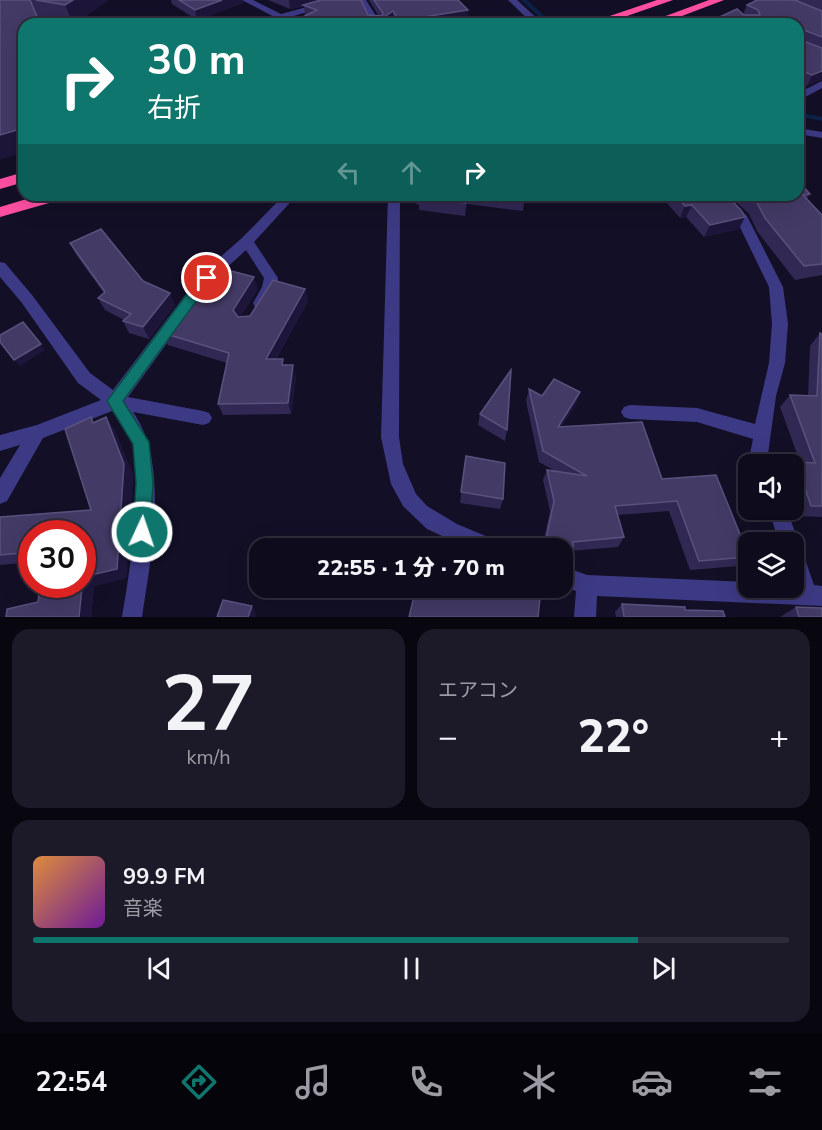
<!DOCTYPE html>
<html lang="ja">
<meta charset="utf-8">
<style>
body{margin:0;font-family:"Nunito Sans","Noto Sans JP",sans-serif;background:#1c1929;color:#f1f3f6;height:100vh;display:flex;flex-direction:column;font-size:22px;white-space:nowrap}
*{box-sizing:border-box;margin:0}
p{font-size:20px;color:#9b9ba3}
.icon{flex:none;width:33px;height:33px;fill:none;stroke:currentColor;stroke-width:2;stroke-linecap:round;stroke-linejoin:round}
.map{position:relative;height:617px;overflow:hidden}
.drawer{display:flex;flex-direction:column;gap:12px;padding:12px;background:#08060f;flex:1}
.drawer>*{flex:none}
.hud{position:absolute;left:18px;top:18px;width:786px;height:183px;border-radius:18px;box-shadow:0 6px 24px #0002,0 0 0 2px #2e2b3b;background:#0f766e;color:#fff;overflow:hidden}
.tools{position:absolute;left:738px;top:454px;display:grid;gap:12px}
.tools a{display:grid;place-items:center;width:66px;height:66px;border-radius:12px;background:#0e0b1c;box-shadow:0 6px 24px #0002,0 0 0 2px #2e2b3b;font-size:30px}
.speed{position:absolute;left:18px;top:520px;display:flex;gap:12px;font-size:30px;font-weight:700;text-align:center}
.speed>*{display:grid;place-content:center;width:78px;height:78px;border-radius:50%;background:#0e0b1c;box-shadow:0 6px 24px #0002,0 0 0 2px #2e2b3b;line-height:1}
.speed .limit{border:9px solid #d22;background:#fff;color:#111}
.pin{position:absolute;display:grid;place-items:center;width:51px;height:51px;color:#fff;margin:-26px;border:3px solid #fff;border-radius:50%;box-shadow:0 2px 6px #0007}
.me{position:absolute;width:66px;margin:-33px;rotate:3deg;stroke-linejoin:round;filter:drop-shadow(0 0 4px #0008)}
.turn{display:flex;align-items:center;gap:21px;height:126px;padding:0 30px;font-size:27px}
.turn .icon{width:78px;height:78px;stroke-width:2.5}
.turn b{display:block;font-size:42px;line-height:51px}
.lanes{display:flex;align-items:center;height:57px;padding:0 30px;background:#0003;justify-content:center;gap:30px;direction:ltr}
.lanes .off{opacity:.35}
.big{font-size:45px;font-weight:800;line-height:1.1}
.drawer .card{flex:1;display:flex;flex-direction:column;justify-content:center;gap:9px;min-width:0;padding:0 21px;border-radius:18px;background:#1c1929}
.drawer .dial{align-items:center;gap:0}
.dial b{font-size:78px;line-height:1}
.song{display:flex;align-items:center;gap:18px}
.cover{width:72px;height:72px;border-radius:9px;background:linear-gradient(135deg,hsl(30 70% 55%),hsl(280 70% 35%))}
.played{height:6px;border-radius:3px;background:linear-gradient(90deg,#0f766e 80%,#2e2b3b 80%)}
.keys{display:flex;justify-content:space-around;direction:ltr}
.heat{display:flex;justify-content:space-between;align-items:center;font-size:33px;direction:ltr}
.drawer .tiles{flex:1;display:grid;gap:12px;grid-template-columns:1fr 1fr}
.card:last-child{grid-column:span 2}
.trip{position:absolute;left:249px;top:538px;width:324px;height:60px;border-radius:18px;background:#0e0b1c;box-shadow:0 6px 24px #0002,0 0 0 2px #2e2b3b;font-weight:800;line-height:60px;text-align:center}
.tab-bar{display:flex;height:96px;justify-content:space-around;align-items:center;background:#06040b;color:#9b9ba3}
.tab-bar .icon{width:42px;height:42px}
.tab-bar .selected{color:#0f766e}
.tab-bar b{font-size:27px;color:#f1f3f6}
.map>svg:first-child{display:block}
</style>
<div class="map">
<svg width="822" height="617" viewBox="0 0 822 617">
<rect width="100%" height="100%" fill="#130f26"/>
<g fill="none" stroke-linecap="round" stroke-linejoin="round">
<!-- stream -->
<g fill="#0c2248" fill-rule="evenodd">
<path d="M521,0h6l26,24h-6z"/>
<path d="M798,112l24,5v4l-24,-5z"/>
</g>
<!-- path -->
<g stroke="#2fb8b0" stroke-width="2" stroke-dasharray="2 3" stroke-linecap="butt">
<path d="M186,21l2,3"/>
<path d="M235,24h18"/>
</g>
<!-- minor -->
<g fill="#3d3a85" fill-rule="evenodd">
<path d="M242,0h11l28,14 52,-14h15l-68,20z"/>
<path d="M358,0h8l15,24h-10z"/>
<path d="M508,0h9l26,24h-10z"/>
<path d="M822,81v7l-24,13v-8z"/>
<path d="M798,128l24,4v6l-24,-4z"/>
<path d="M284,195h13l-43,47 24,36 -2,10 -11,19h-10l-2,-4 9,-16 2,-9 -18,-28 -34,31 -84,116 75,14 6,2 3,5 -3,5 -6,2 -70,-13c37,52 18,145 9,205h-20c7,-41 24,-142 8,-179 -4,-10 -12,-19 -18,-27l-69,27 -36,63 -7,3v-26l20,-33 -20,6v-16l37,-10 64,-25 -23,-17 -56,-80 -22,-26v-15l5,1 27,32 58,78 23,17 89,-117 40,-35z"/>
<path d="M388,195h12l-1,242 4,27 13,30 11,12 30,18 43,18 3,7h-33l-43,-20 -24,-23 -12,-22 -10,-47z"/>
<path d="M712,195h14l21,21 36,71 5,37 -3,39 -9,33 -8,58 4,11h-18l-4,-11 3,-15 -56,-17 -67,-3 -6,-2 -3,-5 3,-5 6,-2 67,3 58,16 14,-61 3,-39 -3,-37 -32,-66z"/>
<path d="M769,510h18l12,33 -2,3 4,2 13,37 8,1v20l-225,-10 -1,21h-22l2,-26 -14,-5v-20l25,9 161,7v6h46v-45h-15z"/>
</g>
<!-- highway -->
<g fill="#ff4fa3" fill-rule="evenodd">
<path d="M657,0h16l-69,24h-18z"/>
<path d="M709,0h15l-63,24h-17z"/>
<path d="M24,172v10l-24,7v-10z"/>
<path d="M40,195h26l-3,4 -63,18v-10z"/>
</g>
</g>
<!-- wall -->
<g fill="#312854">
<path d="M0,0h108l-33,24h-8l-29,-6 -14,134 -24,7z"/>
<path d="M171,0h71l1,3 -46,17 -25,-16z"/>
<path d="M268,0h93l7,15h10l-9,-15h89l10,10 -1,10 -23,4h-49l-2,-3 -4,3h-95v-3l12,-5 -1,-1 -1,-9 -14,3z"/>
<path d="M757,0h65v79l-15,7 -9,-4v-58h-90l1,-2 34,-8 4,-9z"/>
<path d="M810,194l-3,5 15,16v60l-27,5 -38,-49 -8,-17 -19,-18 68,-1z"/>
<path d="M416,195h109l-2,16 -56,-7 -2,12 -46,-6v-5l-3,-1z"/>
<path d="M660,195h66l13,34 -35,8 -18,-20 -6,1z"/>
<path d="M70,243l73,38 32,24 -26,34 -20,-6 -6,-12 1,-1 -19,-10 -7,-12 6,-5 -27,-37z"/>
<path d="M258,289l-18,28 10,-1 55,-27 3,12 -32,58 9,6 11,12 -5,37 -68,1 -5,-11 9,-41 -59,-18 -5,-12 31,-29z"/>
<path d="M820,333l2,1v183l-23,-1 -5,-17v-34h-2l4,-3h4l-20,-55 10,-12 18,1 2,-50z"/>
<path d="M529,389l13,7 34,8 -15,23 101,52 86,75v4l-9,8 -49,4 -21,-59 -51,4 6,22 -6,10 -48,4 -2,5 -6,-2v-5l-20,-1 8,-37 -7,-31 4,-10 8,1 -16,-9 -13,-61z"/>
<path d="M480,414l27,16 -2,11 -27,-16z"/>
<path d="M95,422l19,7 19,46 -7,103 -32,8 -3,31h-85l32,-15 44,-17 -50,-51v28l-32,3v-48l91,-7z"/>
<path d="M466,456l37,43 -3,10 -40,-6z"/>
<path d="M622,604l63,6 40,7h-109l-1,-5z"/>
<path d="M796,607l26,10h-42z"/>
</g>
<!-- shaded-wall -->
<g fill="#1d163a">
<path d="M73,0h35l-33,24h-2l-8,-19z"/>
<path d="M222,0h20l1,3 -46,17 -2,-10z"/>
<path d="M289,0h35l-34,9z"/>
<path d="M468,10l-1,10 -23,4h-45v-3z"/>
<path d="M393,11v10l-4,3h-15z"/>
<path d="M822,71v8l-15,7 5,-11z"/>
<path d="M24,128v24l-24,7v-24z"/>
<path d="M468,195l-1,9 -2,12 1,-13z"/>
<path d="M692,205l-6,12 -6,1 5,-12z"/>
<path d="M745,217l-6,12 -35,8 6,-12z"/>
<path d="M254,277l4,12 -21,33 -4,-12z"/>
<path d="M305,289l3,12 -39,70 -3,-12z"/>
<path d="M170,293l5,12 -26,34 -6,-12z"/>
<path d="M41,344l4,6 -25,16 -6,-6z"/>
<path d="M293,365l3,12 -5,37 -3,-11z"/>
<path d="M580,392l-4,12 -22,35 4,-12z"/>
<path d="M106,417l8,12 19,46 -7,103 -32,8 -3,31h-12l4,-40z"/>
<path d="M252,606l4,8 -1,3h-7z"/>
</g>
<!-- building -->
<g fill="#433a66" stroke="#5a527e" stroke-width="1.5">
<path d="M0,0h30l10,24h-16v104l-24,7z"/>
<path d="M36,0h37l-8,5z"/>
<path d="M179,0h43l-27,10z"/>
<path d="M321,0h40l7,15 14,1 1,-3 -9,-13h84l10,10 -69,11 -6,-10 -19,13h-74l-6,-3 23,-11 -14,-5z"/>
<path d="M757,0h38l27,11v26l-18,-7 -3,2 2,9 19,7v23l-10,4 -14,-6v-45h-84l-5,-2 28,-13 7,6h16l-2,-5 -11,-5z"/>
<path d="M798,181l12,13 -7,1 19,20v49l-18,2 -39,-48 -9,-17 -7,-6h49z"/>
<path d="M419,195h49l-2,8 -47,-6z"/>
<path d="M502,195h23v3z"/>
<path d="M675,195h51l15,15 4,7 -35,8 -18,-20 -7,1z"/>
<path d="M101,229l42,52 27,12 -27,34 -20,-6 8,-7 -33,-16 7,-6 -35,-49z"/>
<path d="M220,268l34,9 -21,33 5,7 12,-1 23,-36 32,9 -39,70h17l-1,6h11l-5,38 -70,1 11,-51 -66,-20 24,-33 7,4z"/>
<path d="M23,322l18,22 -27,16 -14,-18v-7z"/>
<path d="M820,333l2,1v172h-11l-15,-44 19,1 -25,-68 27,1z"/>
<path d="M511,370l-4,60 -27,-16z"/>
<path d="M554,379l26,13 -22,35 84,-5 20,57 54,-4 32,79v3l-49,4 -22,-60 -62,5 9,31 -51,5v5l-27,-8 8,-38 -7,-31 40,6 -44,-25 -14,-62 13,7z"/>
<path d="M91,417l2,6 13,-6 18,47 -7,105 -34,8 -4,40h-73l1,-8 31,-7 2,-17h42v-51h-50v18l-32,3v-38l91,-7 -26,-81z"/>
<path d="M466,456l39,7 -2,36 -42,-7z"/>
<path d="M416,588h109l4,1 1,9h10l-2,19h-129z"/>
<path d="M223,600l29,6 -4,11h-31z"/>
<path d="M622,604l63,3v3l38,1 2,6h-101z"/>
<path d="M796,607l26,1v9h-23z"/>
</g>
<!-- route -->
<path fill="#0f766e" stroke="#0a4d48" stroke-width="1.5" d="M207,273l6,5 -2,3 -88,120 26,41 4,41 -3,49 -2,6 -6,3 -7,-3 -2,-6 3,-49 -3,-39 -26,-43 95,-127z"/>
</svg>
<div class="tools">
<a><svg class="icon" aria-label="sound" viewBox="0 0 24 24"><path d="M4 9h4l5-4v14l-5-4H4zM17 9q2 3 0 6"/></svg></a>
<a><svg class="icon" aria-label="layers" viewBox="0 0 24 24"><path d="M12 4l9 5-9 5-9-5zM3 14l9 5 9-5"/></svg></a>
</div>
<div class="speed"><div class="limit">30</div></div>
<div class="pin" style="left:207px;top:278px;background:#d93025"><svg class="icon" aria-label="arrive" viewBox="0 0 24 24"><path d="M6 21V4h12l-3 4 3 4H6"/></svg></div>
<svg class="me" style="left:142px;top:532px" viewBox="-20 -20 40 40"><circle r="17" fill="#0f766e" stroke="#fff" stroke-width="3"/><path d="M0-11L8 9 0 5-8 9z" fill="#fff"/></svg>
<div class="trip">22:55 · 1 分 · 70 m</div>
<div class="hud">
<div class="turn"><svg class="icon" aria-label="right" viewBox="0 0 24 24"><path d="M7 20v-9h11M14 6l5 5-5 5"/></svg><div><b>30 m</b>右折</div></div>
<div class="lanes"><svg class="icon off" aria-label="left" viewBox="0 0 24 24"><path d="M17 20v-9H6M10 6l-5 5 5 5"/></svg><svg class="icon off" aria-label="ahead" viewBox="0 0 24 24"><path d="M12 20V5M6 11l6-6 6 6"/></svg><svg class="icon" aria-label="right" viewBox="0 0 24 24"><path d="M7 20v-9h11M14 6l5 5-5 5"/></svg></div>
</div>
</div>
<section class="drawer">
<div class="tiles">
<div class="card dial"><b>27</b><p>km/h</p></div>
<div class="card"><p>エアコン</p>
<div class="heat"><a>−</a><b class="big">22°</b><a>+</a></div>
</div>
<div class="card">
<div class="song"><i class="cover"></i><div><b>99.9 FM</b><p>音楽</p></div></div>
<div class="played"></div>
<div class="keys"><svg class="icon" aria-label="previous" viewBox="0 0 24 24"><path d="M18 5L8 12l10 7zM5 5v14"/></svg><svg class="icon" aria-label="pause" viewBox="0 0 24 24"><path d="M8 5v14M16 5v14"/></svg><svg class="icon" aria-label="next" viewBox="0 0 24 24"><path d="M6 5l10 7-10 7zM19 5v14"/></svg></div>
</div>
</div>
</section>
<nav class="tab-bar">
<b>22:54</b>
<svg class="icon selected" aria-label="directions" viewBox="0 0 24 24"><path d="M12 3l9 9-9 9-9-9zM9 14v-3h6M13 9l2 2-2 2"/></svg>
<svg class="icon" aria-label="music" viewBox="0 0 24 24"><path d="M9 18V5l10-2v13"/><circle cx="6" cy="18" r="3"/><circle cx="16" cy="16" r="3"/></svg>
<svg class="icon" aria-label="phone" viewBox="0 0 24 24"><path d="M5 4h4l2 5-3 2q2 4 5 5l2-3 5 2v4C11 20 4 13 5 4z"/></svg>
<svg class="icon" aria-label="climate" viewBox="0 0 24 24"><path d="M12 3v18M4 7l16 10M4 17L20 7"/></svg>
<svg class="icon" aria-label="car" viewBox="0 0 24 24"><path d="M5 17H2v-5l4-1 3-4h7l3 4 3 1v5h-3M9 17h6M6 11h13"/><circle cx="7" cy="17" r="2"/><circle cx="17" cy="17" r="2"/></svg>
<svg class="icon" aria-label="filters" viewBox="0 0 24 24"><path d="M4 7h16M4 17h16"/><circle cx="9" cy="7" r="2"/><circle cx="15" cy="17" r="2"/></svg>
</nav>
